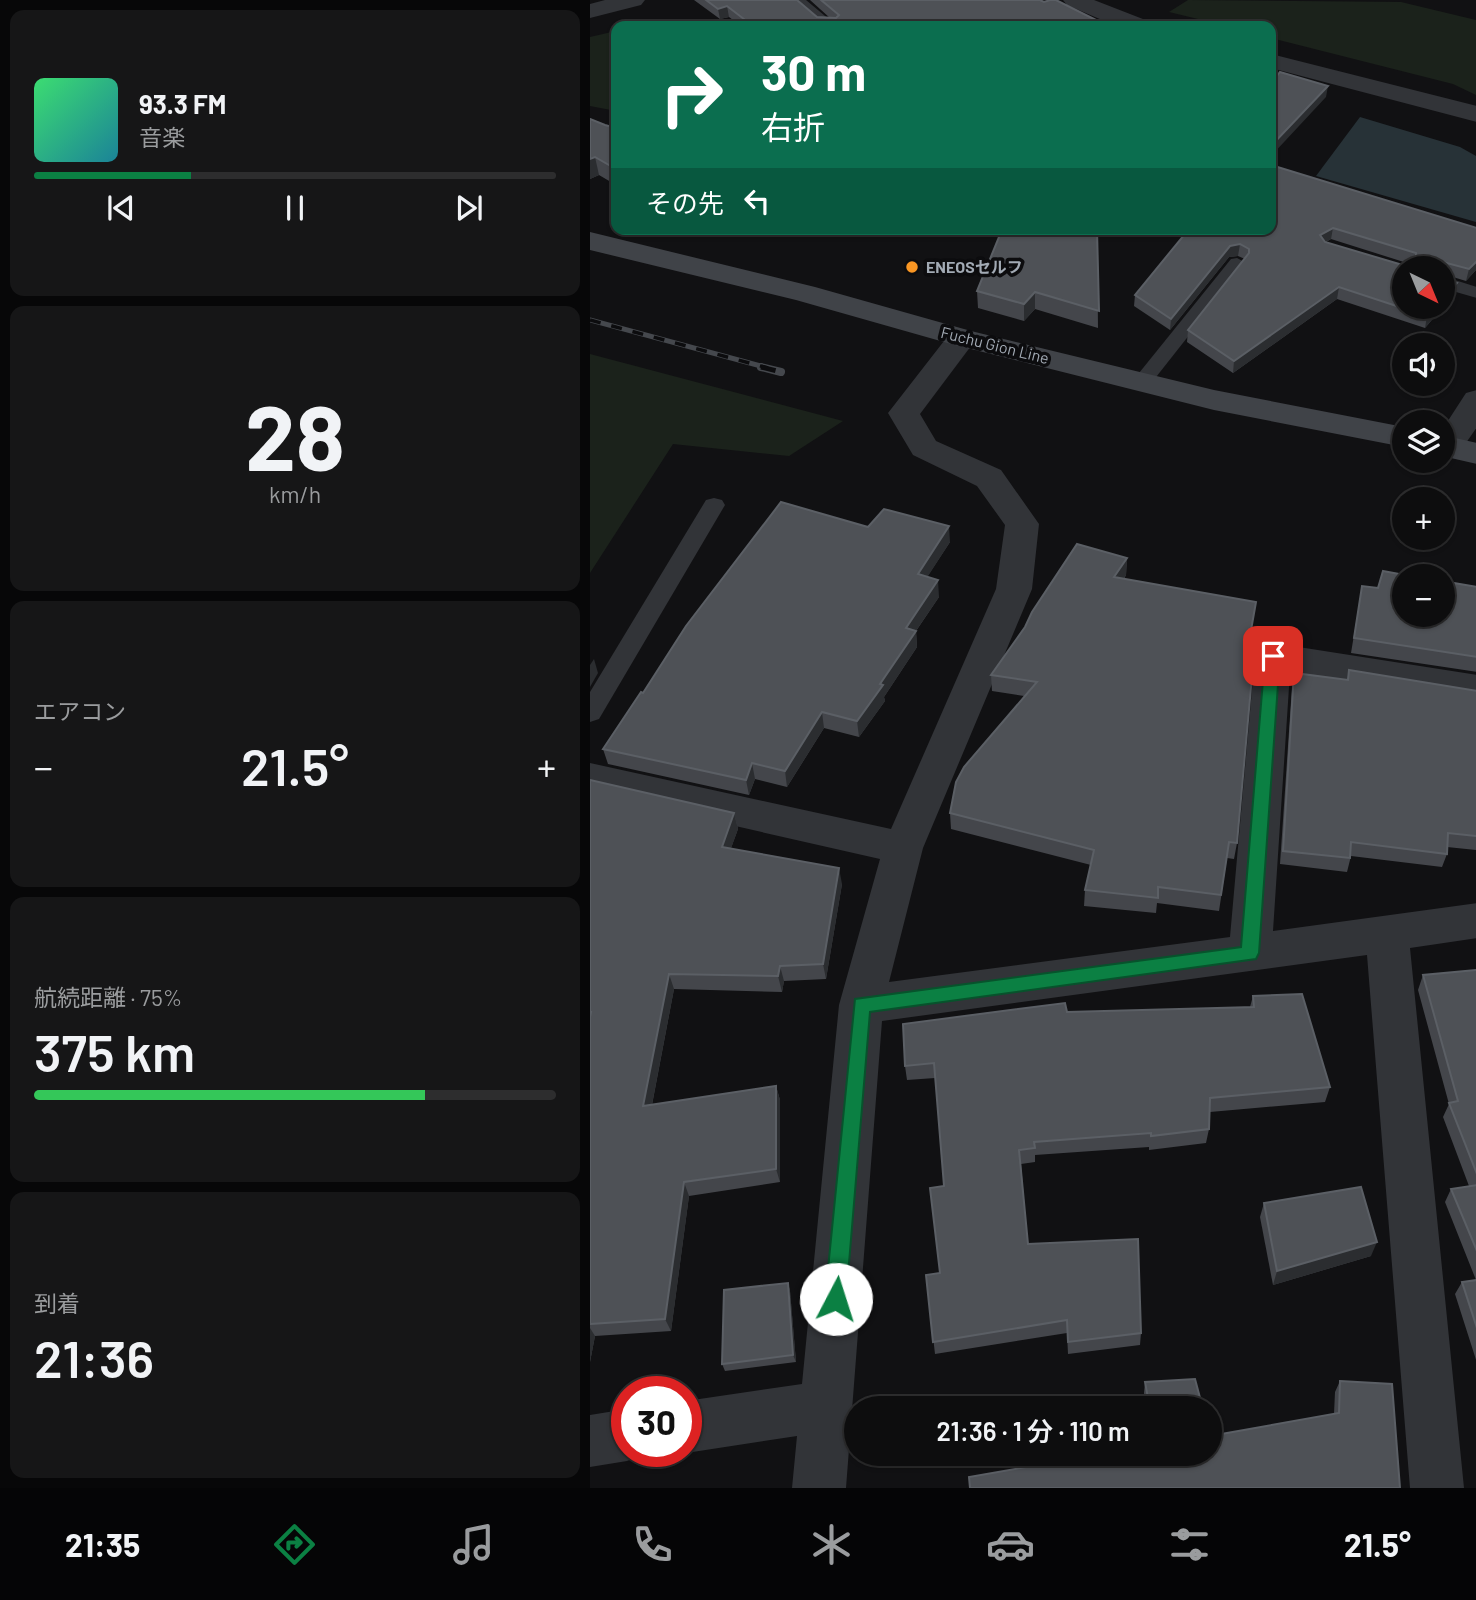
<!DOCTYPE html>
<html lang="ja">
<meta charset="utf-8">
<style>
body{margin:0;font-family:Barlow,"Noto Sans JP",sans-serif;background:#161617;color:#f1f3f6;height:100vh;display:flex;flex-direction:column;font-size:26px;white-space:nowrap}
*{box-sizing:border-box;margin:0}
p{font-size:23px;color:#9a9c9e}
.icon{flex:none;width:38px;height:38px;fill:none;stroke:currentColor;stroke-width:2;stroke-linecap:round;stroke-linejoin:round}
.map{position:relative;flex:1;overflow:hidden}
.drawer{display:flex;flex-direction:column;gap:10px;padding:10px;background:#070708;width:590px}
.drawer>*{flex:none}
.top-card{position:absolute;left:21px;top:21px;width:665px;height:214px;border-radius:14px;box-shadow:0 2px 5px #0004,0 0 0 2px #2d2d2e;background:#0b6e4f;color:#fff;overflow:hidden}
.needle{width:46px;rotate:137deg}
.controls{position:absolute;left:802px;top:256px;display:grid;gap:14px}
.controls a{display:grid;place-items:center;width:63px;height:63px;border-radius:50%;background:#0d0d0e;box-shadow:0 2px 5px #0004,0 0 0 2px #2d2d2e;font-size:35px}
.speed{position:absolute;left:21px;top:1376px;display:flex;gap:14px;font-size:35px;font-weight:700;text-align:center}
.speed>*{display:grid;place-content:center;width:91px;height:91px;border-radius:50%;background:#0d0d0e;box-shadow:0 2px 5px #0004,0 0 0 2px #2d2d2e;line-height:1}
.speed .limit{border:10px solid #d22;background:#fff;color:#111}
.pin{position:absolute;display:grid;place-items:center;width:60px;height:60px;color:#fff;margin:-30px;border-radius:14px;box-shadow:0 4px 10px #0006}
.me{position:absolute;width:77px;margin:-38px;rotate:5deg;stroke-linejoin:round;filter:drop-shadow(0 0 5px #0008)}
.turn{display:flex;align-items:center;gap:24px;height:147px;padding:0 35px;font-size:32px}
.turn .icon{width:91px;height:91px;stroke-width:2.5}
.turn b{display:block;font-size:49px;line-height:60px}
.then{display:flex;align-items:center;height:66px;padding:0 35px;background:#0003;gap:14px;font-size:26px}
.big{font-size:52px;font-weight:600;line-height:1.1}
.drawer .card{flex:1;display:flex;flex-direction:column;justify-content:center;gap:10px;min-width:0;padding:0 24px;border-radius:14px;background:#161617}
.drawer .dial{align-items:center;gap:0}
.dial b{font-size:91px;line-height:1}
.song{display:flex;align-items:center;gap:21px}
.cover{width:84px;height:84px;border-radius:10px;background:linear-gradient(135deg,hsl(140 70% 55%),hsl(190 70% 35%))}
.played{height:7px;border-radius:4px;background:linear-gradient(90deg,#0b8043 30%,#2d2d2e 30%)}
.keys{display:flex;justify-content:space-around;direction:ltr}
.heat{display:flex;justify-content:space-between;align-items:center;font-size:38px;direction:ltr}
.charge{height:10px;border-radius:5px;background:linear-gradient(90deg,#34c759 75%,#2d2d2e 0)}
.trip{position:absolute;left:254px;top:1396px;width:378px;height:70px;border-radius:35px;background:#0d0d0e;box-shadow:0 2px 5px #0004,0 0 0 2px #2d2d2e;font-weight:600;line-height:70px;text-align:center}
.menu{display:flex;height:112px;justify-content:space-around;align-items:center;background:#050506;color:#9a9c9e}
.menu .icon{width:49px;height:49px}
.menu .selected{color:#0b8043}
.menu b{font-size:32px;color:#f1f3f6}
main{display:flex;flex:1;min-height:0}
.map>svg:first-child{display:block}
</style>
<main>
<section class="drawer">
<div class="card">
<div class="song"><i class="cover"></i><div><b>93.3 FM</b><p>音楽</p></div></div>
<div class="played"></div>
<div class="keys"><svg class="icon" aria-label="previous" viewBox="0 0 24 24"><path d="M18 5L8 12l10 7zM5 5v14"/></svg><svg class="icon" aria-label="pause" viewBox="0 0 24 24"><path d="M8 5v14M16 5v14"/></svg><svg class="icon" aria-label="next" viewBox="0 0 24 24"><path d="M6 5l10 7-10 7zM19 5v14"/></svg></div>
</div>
<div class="card dial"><b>28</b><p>km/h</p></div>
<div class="card"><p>エアコン</p>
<div class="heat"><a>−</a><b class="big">21.5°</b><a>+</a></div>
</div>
<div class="card"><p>航続距離 · 75%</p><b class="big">375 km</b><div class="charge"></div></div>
<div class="card"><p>到着</p><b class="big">21:36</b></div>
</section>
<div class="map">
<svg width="887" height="1488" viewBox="0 0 887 1488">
<rect width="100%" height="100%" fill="#111113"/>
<!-- green -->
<g fill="#1b221b">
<path d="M598,0l213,2 75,18v75l-23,-11 -182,-46v-12h-44l-58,-14z"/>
<path d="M26,31v80l-26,-5v-69z"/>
<path d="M0,354l253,67 -54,35 -116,-12 -83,129z"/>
</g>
<!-- water -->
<path fill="#273237" d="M770,117l100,30 16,9v66l-160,-46z"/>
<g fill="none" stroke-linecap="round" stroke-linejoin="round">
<!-- service -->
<g fill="#323438" fill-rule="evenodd">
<path d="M200,0h16l31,26h-17z"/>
<path d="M647,258l9,5 -97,123h-14l-3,-4 3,-4 96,-119z"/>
<path d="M852,276l35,11v11l-35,-10z"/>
<path d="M124,498l8,2 3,5 -126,214 -9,3v-30l116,-192z"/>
</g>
<!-- minor -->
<g fill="#323438" fill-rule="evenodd">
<path d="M15,0h40l-4,5 -51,13v-14z"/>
<path d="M372,329l11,3 4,6 -57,76 16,27 65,29 38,54 -7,65 -109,259 -34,134 341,-45 25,-281 5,-9 13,-4 204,32v28l-187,-31 -17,259 204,-28v35l-67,10 54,540h-54l-43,-533 -485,66 -36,467h-54l5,-52 -111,17 -6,-2h6v-50l116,-17 37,-379 41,-146 -290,-66v-30l301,66 105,-240 9,-64 -28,-39 -64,-31 -25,-42 63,-81z"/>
<path d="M37,1409v42h20l-1,3 -19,7 -37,6v-52z"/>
</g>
<!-- tertiary -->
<g fill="#323438" fill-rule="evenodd">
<path d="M473,0h31l54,21 4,5h-36l-49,-21z"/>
<path d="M681,54l206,52v16l-206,-54z"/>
<path d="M887,390v37l-18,26 -17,2v-25l24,-37z"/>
</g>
<!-- secondary -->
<g fill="#404348" fill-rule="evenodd">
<path d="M0,232l225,55 156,44 243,59 190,37v20l-190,-37 -263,-66 -155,-44 -206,-50z"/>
<path d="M852,435l35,8v21l-35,-8z"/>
</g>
<!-- rail-far1 casing -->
<g stroke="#45484d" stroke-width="5">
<path id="rail-far1" d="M0,320l178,48"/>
</g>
<!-- rail casing -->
<g stroke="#45484d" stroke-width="8">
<path id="rail" d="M171,367l20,5"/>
</g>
<!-- rail-far1 -->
<use href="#rail-far1" stroke="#0c0c0e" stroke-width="3.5" stroke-dasharray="11" stroke-linecap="butt"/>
<!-- rail -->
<use href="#rail" stroke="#0c0c0e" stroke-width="5" stroke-dasharray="15" stroke-linecap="butt"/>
</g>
<!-- wall -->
<g fill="#44464b" fill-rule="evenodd">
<path d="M104,0h103l20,17 13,1 -20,-18h230l4,2 64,24h-367l-12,-9 -9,2z"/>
<path d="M0,119l15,6 11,3v57l-17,-10 -9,4z"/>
<path d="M681,165l206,63v41l-11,12 -23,-7v4l11,16 -29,34 -88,-29 -104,74 -46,-31 1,-12 57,-71 -7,-3 -9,1 -59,73 -36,-24 1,-11zM741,239l76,24 -1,3 -80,-24z"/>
<path d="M450,229h57l1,99 -63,-19 -11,12 -46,-13 -1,-17 63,-56z"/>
<path d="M278,527l82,15 -23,35 12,20 -23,34 1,16 -33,50 1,4 -26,36 -35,-9 -37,59 -32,-8 -6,16 -141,-31 -5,-15 40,-56z"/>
<path d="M537,558l-1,17 -2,4 122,85 -9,179 -3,16 -7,-1 -8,53 -62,-8 -1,10 -72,-7 1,-16 6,-25 -140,-36 -1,-16 74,-117 -32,-5 -1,-16z"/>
<path d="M772,586l16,2 99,-1v85l-126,-19z"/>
<path d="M759,670l128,21v159l-30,-3v7l-5,13 -91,-11 -4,16 -67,-8 12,-177 2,-14 53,7z"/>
<path d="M0,780l144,33 4,16 -7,19 111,36 -16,95 -42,2 -2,11 -108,-3 -22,116 124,-19 4,14v82l-91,14 -18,135 -76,5 -5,26z"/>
<path d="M887,970v393l-22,-69 7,-12 14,-2 -31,-78 6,-13 18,-3 -26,-69 6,-13 -31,-114 5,-15z"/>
<path d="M663,996l77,91 -5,15 -115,10 -1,17 -3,14 -57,7v-3l-114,8v7l-14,2 7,80 113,89 -1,12 -72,9 -1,-21 -132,21 -9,-79 14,-2 4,-87 -9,-108 -28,2 -2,-14 162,-54 183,-5z"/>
<path d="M674,1203l107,53 -98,29 -13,-68z"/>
<path d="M198,1283l2,8 6,71 -71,9 -3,-7z"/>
<path d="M750,1381l60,107 -341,-26 -2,-8h153v-18l124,-22 1,-22z"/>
<path d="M555,1382l58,27h-57l-2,-16z"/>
</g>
<!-- shaded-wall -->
<g fill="#2b2d30">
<path d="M137,6l2,11 -9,2 -2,-10z"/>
<path d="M738,86l-2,11 -55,59v-10z"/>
<path d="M5,157l4,18 -9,4v-20z"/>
<path d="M743,228l-2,11 -13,7 2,-11z"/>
<path d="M650,244l-2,12 -9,1 -59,73 1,-11 59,-73z"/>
<path d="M887,261v8l-11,12 3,-12z"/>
<path d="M867,283l-3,11 -29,34 2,-12 9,-10h6v-7z"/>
<path d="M749,287l-2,12 -104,74 1,-12z"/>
<path d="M445,292v17l-11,12v-17z"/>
<path d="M359,526l1,16 -31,48 -1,-16z"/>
<path d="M537,558l-1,17 -13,19 1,-17z"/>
<path d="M348,580l1,17 -30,44 7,-10 1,16 -33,50 1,4 -26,36 -2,-16 23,-37 26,-56z"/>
<path d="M4,659l4,14 -8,14v-22z"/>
<path d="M232,712l2,16 -37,59 -2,-16z"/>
<path d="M162,763l3,16 -6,16 -3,-15z"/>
<path d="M144,813l4,16 -12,33 -4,-15z"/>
<path d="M249,868l3,16 -16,95 -3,-15z"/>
<path d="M190,966l4,15 -2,11 -4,-16z"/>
<path d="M79,974l5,15 -25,131 -6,-14z"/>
<path d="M186,1086l4,14v82l-4,-13z"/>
<path d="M94,1182l5,14 -18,135 -6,-12z"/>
<path d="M787,1242l-6,14 -98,29 4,-14z"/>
<path d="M198,1283l2,8 6,71 -3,-7z"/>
<path d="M0,1328l5,8 -5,26z"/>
</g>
<!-- building -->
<g fill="#4e5156" stroke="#5b5f65" stroke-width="2" fill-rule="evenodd">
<path d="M116,0h91l20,17 19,1 3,-3 -18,-15h219l4,2 6,-2h6l52,26h-355l-26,-20 -9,3z"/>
<path d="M690,72l48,14 -57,60v-71l5,2z"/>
<path d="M0,119l15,6 11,3v41l-21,-12 -5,2z"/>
<path d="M681,165l206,63v33l-8,8 -26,-7v16l14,5 -15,16v-31h-38v38h32l-9,10 -88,-29 -105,74 -46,-31 61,-77v-4l-9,-5 -10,2 -59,73 -36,-24 54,-66h82zM743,228l83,25v6h-7l-3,7 -81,-24 -5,-7z"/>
<path d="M451,229h56l2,82 -64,-19 -11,12 -47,-13 24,-59 40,3z"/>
<path d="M191,502l87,25 16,-18 65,17 -31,48 20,6 -32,48 10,3 -36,53 3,1 -26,36 -35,-9 -37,59 -33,-8 -6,17 -143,-31 38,-57 2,1 43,-67z"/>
<path d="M487,544l50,14 -13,19 142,25 -11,62 8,1 -16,178 -8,-1 -8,53 -63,-8v11l-73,-8 9,-40 -144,-37 6,-31 8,-15 73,-85 -46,-7 34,-48 7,-15z"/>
<path d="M793,571l27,5h-6v38h38v-33l35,6v70l-123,-19 8,-52 16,2z"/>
<path d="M759,670l128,21v145l-29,-3 -1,21 -96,-12 -1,16 -67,-7 11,-178 54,7z"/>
<path d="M0,780l144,33 -12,34 117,21 -16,96 -43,2 -2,10 -109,-2 -26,132 133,-20v83l-92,13 -19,137 -75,5v-307l1,-5h-1z"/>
<path d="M887,970v204l-28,-71 9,-2 -35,-126z"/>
<path d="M712,994l28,93 -120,11 -1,31 -58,7v-3l-117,9 1,6 -16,2 9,94 110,-5 3,94 -73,9 -1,-22 -134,22 -7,-67 14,-2 -10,-85 14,-2 -10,-123 -29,3 -2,-42 162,-21 2,9 187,-5 -1,-11z"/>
<path d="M887,1185v66l-26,-62z"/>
<path d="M771,1187l16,55 -100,29 -13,-68z"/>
<path d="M887,1280v48l-15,-46z"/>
<path d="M198,1283l5,72 -71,9 2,-74z"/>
<path d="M605,1379l8,30h-53l-5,-27z"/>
<path d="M750,1381l52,3 8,104h-430l-1,-11 92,-16 -1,-7h150v-21v3l129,-23z"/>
</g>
<!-- route -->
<path fill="#0b8043" stroke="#07532c" stroke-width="2" d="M683,651l7,5 -21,297 -3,6 -386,53 -24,287 -3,7 -7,3 -8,-3 -3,-7 30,-300 386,-52 24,-291z"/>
<!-- markers -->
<circle fill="#f99623" stroke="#0c0c0e" stroke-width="2.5" cx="322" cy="267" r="7"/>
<g text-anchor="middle" stroke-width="7" stroke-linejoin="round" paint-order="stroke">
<!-- far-poi labels -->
<g font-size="16" font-weight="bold" fill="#a2aab4" stroke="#0c0c0e" text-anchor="start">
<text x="336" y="273">ENEOSセルフ</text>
</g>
<!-- far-street labels -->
<g font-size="16" fill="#a2aab4" stroke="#0c0c0e">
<text transform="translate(405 345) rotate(14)" y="6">Fuchu Gion Line</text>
</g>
</g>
</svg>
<div class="controls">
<a><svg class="needle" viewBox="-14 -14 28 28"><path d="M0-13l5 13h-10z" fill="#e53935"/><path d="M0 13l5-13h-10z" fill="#9a9c9e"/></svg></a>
<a><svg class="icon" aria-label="sound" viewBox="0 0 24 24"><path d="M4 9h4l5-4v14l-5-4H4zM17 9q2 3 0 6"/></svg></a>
<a><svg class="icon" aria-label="layers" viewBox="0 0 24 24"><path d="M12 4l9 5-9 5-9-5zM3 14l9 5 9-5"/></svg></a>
<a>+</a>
<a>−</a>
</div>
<div class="speed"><div class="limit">30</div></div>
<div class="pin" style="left:683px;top:656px;background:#d93025"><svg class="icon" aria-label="arrive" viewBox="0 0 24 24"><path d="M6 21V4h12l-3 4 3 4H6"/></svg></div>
<svg class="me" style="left:246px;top:1299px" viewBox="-20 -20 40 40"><circle r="19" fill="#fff"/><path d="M0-13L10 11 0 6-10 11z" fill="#0b8043"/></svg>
<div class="trip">21:36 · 1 分 · 110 m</div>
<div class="top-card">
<div class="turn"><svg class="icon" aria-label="right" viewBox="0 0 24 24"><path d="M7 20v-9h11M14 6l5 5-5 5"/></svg><div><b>30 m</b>右折</div></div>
<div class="then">その先<svg class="icon" aria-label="left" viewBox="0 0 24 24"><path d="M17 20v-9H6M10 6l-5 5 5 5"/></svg></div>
</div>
</div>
</main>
<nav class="menu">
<b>21:35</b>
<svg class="icon selected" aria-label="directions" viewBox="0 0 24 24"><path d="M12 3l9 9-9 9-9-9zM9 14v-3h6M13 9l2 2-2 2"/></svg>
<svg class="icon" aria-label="music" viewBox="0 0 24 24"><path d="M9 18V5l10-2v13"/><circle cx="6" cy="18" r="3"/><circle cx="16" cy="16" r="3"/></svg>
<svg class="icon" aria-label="phone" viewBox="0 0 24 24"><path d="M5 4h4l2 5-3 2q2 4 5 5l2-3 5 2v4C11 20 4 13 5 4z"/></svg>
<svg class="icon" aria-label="climate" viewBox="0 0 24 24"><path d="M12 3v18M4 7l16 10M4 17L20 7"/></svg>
<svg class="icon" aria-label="car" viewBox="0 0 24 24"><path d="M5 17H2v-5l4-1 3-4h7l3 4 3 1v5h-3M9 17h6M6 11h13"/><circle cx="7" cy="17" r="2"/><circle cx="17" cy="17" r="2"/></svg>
<svg class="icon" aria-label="filters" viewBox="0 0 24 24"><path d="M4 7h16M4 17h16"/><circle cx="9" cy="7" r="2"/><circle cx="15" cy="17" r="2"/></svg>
<b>21.5°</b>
</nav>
